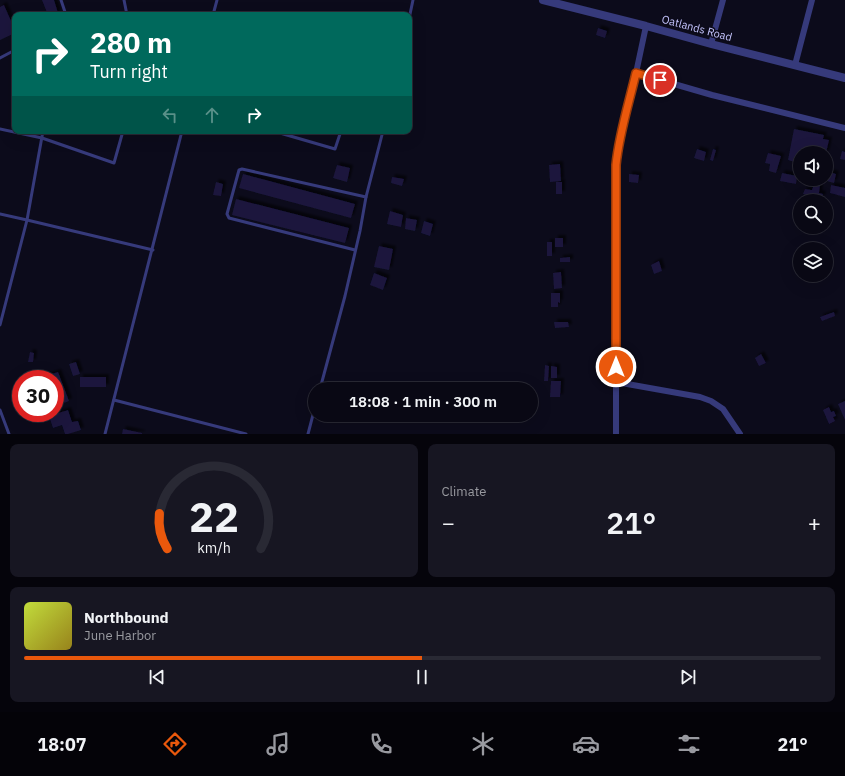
<!DOCTYPE html>
<meta charset="utf-8">
<style>
body{margin:0;font-family:"IBM Plex Sans",sans-serif;background:#171622;color:#f1f3f6;height:100vh;display:flex;flex-direction:column;font-size:15px;white-space:nowrap}
*{box-sizing:border-box;margin:0}
p{font-size:13px;color:#999aa0}
.icon{flex:none;width:22px;height:22px;fill:none;stroke:currentColor;stroke-width:2;stroke-linecap:round;stroke-linejoin:round}
.map{position:relative;height:434px;overflow:hidden}
.side{display:flex;flex-direction:column;gap:10px;padding:10px;background:#05040b;flex:1}
.side>*{flex:none}
.top-card{position:absolute;left:12px;top:12px;width:400px;height:122px;border-radius:8px;box-shadow:0 4px 16px #0002,0 0 0 1px #292934;background:#00695c;color:#fff;overflow:hidden}
.tools{position:absolute;left:793px;top:146px;display:grid;gap:8px}
.tools a{display:grid;place-items:center;width:40px;height:40px;border-radius:50%;background:#090814;box-shadow:0 4px 16px #0002,0 0 0 1px #292934;font-size:20px}
.speed{position:absolute;left:12px;top:370px;display:flex;gap:8px;font-size:20px;font-weight:700;text-align:center}
.speed>*{display:grid;place-content:center;width:52px;height:52px;border-radius:50%;background:#090814;box-shadow:0 4px 16px #0002,0 0 0 1px #292934;line-height:1}
.speed .limit{border:6px solid #d22;background:#fff;color:#111}
.pin{position:absolute;display:grid;place-items:center;width:34px;height:34px;color:#fff;margin:-17px;border:2px solid #fff;border-radius:50%;box-shadow:0 1px 4px #0007}
.me{position:absolute;width:44px;margin:-22px;rotate:0deg;stroke-linejoin:round;filter:drop-shadow(0 0 3px #0008)}
.turn{display:flex;align-items:center;gap:14px;height:84px;padding:0 12px;font-size:18px}
.turn .icon{width:52px;height:52px;stroke-width:2.5}
.turn b{display:block;font-size:28px;line-height:34px}
.lanes{display:flex;align-items:center;height:38px;padding:0 12px;background:#0003;justify-content:center;gap:20px;direction:ltr}
.lanes .off{opacity:.35}
.big{font-size:30px;font-weight:600;line-height:1.1}
.side .card{flex:1;display:flex;flex-direction:column;justify-content:center;gap:6px;min-width:0;padding:0 14px;border-radius:8px;background:#171622}
.side .dial{align-items:center;gap:0}
.dial svg{height:104px;overflow:visible;fill:none;stroke:#292934;stroke-width:7;stroke-linecap:round;text-anchor:middle}
.dial text{fill:#f1f3f6;stroke:none}
.song{display:flex;align-items:center;gap:12px}
.cover{width:48px;height:48px;border-radius:6px;background:linear-gradient(135deg,hsl(70 70% 55%),hsl(50 70% 35%))}
.played{height:4px;border-radius:2px;background:linear-gradient(90deg,#ea580c 50%,#292934 50%)}
.keys{display:flex;justify-content:space-around;direction:ltr}
.heat{display:flex;justify-content:space-between;align-items:center;font-size:22px;direction:ltr}
.side .tiles{flex:1;display:grid;gap:10px;grid-template-columns:1fr 1fr}
.card:last-child{grid-column:span 2}
.trip{position:absolute;left:308px;top:382px;width:230px;height:40px;border-radius:20px;background:#090814;box-shadow:0 4px 16px #0002,0 0 0 1px #292934;font-weight:600;line-height:40px;text-align:center}
.menu{display:flex;height:64px;justify-content:space-around;align-items:center;background:#040308;color:#999aa0}
.menu .icon{width:28px;height:28px}
.menu .on{color:#ea580c}
.menu b{font-size:18px;color:#f1f3f6}
.map>svg:first-child{display:block}
</style>
<div class="map">
<svg width="845" height="434" viewBox="0 0 845 434">
<defs>
<filter id="shadow"><feDropShadow dx="3" dy="-3" stdDeviation="1" flood-color="#0009"/></filter>
</defs>
<rect width="100%" height="100%" fill="#0c0b1b"/>
<!-- building -->
<g fill="#1b173c" filter="url(#shadow)">
<path d="M42,0h12l4,13h-2l1,2h-9z"/>
<path d="M4,5l11,25v3l-15,7v-33z"/>
<path d="M598,28l9,3 -2,7 -9,-3z"/>
<path d="M794,129l30,6 -1,4 6,1 -3,13h-26v5l-4,-1 -1,5 -7,-2z"/>
<path d="M697,149l9,3 -2,9 -10,-3z"/>
<path d="M713,149l3,1 -3,11 -3,-1z"/>
<path d="M842,151l3,1v8l-5,-1z"/>
<path d="M768,153l13,3 -5,17 -7,-2 1,-7 -5,-1z"/>
<path d="M560,164l1,17 -11,1 -1,-17z"/>
<path d="M337,165l13,3 -3,14 -14,-4z"/>
<path d="M829,172l7,2 -2,9 -7,-2z"/>
<path d="M782,173l15,3 -1,8 -16,-3z"/>
<path d="M243,174l112,30 -4,14 -112,-30z"/>
<path d="M629,174l10,1 -1,8 -9,-1z"/>
<path d="M392,177l12,2 -2,7 -11,-3z"/>
<path d="M811,179h15l-2,5 -14,-3z"/>
<path d="M216,182l7,2 -2,12 -8,-1z"/>
<rect x="556" y="182" width="6" height="12"/>
<path d="M814,184l6,1 -1,8 4,1 -1,4 -19,-4 2,-5 7,1z"/>
<path d="M831,185l14,3v9l-15,-4z"/>
<path d="M236,199l113,29 -4,15 -113,-28z"/>
<path d="M390,211l13,4 -2,12 -14,-3z"/>
<path d="M406,218l11,2 -2,11 -10,-2z"/>
<path d="M424,221l9,3 -3,12 -9,-3z"/>
<rect x="555" y="238" width="8" height="9"/>
<rect x="547" y="242" width="5" height="14"/>
<path d="M379,246l14,3 -4,21 -15,-3z"/>
<path d="M570,257v5h-10v-4z"/>
<path d="M659,261l3,10 -8,3 -3,-9z"/>
<path d="M561,272l1,16 -8,1 -1,-16z"/>
<path d="M374,273l13,5 -4,12 -13,-5z"/>
<path d="M551,293h9v10l-2,-1v5h-7z"/>
<path d="M834,312l1,4 -13,5 -2,-4z"/>
<path d="M554,322h14l1,5 -14,1z"/>
<path d="M30,352l4,1 -1,9h-5z"/>
<path d="M761,354l5,9 -7,3 -4,-8z"/>
<path d="M76,362l4,12 -7,2 -4,-12z"/>
<path d="M545,365l4,1 -1,15h-4z"/>
<path d="M551,366l6,1v11h-6z"/>
<path d="M58,372l11,29 -13,5 -1,-4v-23h-9l-1,-3z"/>
<rect x="80" y="377" width="26" height="10"/>
<path d="M551,381h10l-1,16h-10z"/>
<path d="M845,401v19l-7,-16z"/>
<path d="M829,407l2,5 3,-1 2,5 -3,1 2,4 -6,3 -6,-14z"/>
<path d="M68,410l4,12 6,-1 3,9 -13,4h-3l-3,-9 -9,3 -4,-12z"/>
<path d="M123,429l19,4v1h-20z"/>
</g>
<g fill="none" stroke-linecap="round" stroke-linejoin="round">
<!-- service -->
<g stroke="#363a7b" stroke-width="3">
<path d="M61,0l5,15"/>
<path d="M124,0l3,15"/>
<path d="M213,15l4,-15"/>
<path d="M409,19l4,-19"/>
<path d="M0,58l15,-8"/>
<path d="M0,129l42,9 72,25 9,-32"/>
<path d="M273,131l62,18 6,-18"/>
<path d="M0,214l27,6 126,30"/>
<path d="M355,250l-126,-32 -2,-4 12,-44 3,-1 124,28"/>
<path d="M0,325l27,-105 16,-89"/>
<path d="M320,389l25,-93 15,-65 6,-34 17,-66"/>
<path d="M114,400l132,34"/>
<path d="M0,410l9,24"/>
<path d="M105,434l77,-303"/>
<path d="M308,434l7,-27"/>
</g>
<!-- minor -->
<g stroke="#363a7b" stroke-width="6">
<path d="M711,44l12,-44"/>
<path d="M795,65l17,-65"/>
<path d="M636,73l76,22 133,33"/>
<path d="M616,382l84,15 11,4 12,8 17,25"/>
<path d="M616,434v-52l1,-217 3,-26 16,-66 10,-47"/>
</g>
<!-- tertiary -->
<path stroke="#363a7b" stroke-width="8" d="M543,0l103,26 65,18 134,34"/>
</g>
<g fill="none" stroke-linecap="round" stroke-linejoin="round">
<!-- route casing -->
<g stroke="#983908" stroke-width="10">
<path id="route" d="M616,367v-202c3,-31 13,-62 20,-92l24,7"/>
</g>
<!-- route -->
<use href="#route" stroke="#ea580c" stroke-width="7"/>
</g>
<g text-anchor="middle" stroke-width="3" stroke-linejoin="round" paint-order="stroke">
<!-- street labels -->
<g font-size="11" fill="#c6c6ff" stroke="#0c0b1b">
<text transform="translate(697 28) rotate(15)" y="4">Oatlands Road</text>
</g>
</g>
</svg>
<div class="tools">
<a><svg class="icon" aria-label="sound" viewBox="0 0 24 24"><path d="M4 9h4l5-4v14l-5-4H4zM17 9q2 3 0 6"/></svg></a>
<a><svg class="icon" aria-label="search" viewBox="0 0 24 24"><circle cx="10" cy="10" r="6"/><path d="M15 15l6 6"/></svg></a>
<a><svg class="icon" aria-label="layers" viewBox="0 0 24 24"><path d="M12 4l9 5-9 5-9-5zM3 14l9 5 9-5"/></svg></a>
</div>
<div class="speed"><div class="limit">30</div></div>
<div class="pin" style="left:660px;top:80px;background:#d93025"><svg class="icon" aria-label="arrive" viewBox="0 0 24 24"><path d="M6 21V4h12l-3 4 3 4H6"/></svg></div>
<svg class="me" style="left:616px;top:367px" viewBox="-20 -20 40 40"><circle r="17" fill="#ea580c" stroke="#fff" stroke-width="3"/><path d="M0-11L8 9 0 5-8 9z" fill="#fff"/></svg>
<div class="trip">18:08 · 1 min · 300 m</div>
<div class="top-card">
<div class="turn"><svg class="icon" aria-label="right" viewBox="0 0 24 24"><path d="M7 20v-9h11M14 6l5 5-5 5"/></svg><div><b>280 m</b>Turn right</div></div>
<div class="lanes"><svg class="icon off" aria-label="left" viewBox="0 0 24 24"><path d="M17 20v-9H6M10 6l-5 5 5 5"/></svg><svg class="icon off" aria-label="ahead" viewBox="0 0 24 24"><path d="M12 20V5M6 11l6-6 6 6"/></svg><svg class="icon" aria-label="right" viewBox="0 0 24 24"><path d="M7 20v-9h11M14 6l5 5-5 5"/></svg></div>
</div>
</div>
<section class="side">
<div class="tiles">
<div class="card dial"><svg viewBox="0 0 100 80">
<path d="M14 69A42 42 0 1 1 86 69"/>
<path d="M14 69A42 42 0 0 1 8 42" stroke="#ea580c"/>
<text x="50" y="56" font-size="32" font-weight="700">22</text>
<text x="50" y="72" font-size="11">km/h</text>
</svg></div>
<div class="card"><p>Climate</p>
<div class="heat"><a>−</a><b class="big">21°</b><a>+</a></div>
</div>
<div class="card">
<div class="song"><i class="cover"></i><div><b>Northbound</b><p>June Harbor</p></div></div>
<div class="played"></div>
<div class="keys"><svg class="icon" aria-label="previous" viewBox="0 0 24 24"><path d="M18 5L8 12l10 7zM5 5v14"/></svg><svg class="icon" aria-label="pause" viewBox="0 0 24 24"><path d="M8 5v14M16 5v14"/></svg><svg class="icon" aria-label="next" viewBox="0 0 24 24"><path d="M6 5l10 7-10 7zM19 5v14"/></svg></div>
</div>
</div>
</section>
<nav class="menu">
<b>18:07</b>
<svg class="icon on" aria-label="directions" viewBox="0 0 24 24"><path d="M12 3l9 9-9 9-9-9zM9 14v-3h6M13 9l2 2-2 2"/></svg>
<svg class="icon" aria-label="music" viewBox="0 0 24 24"><path d="M9 18V5l10-2v13"/><circle cx="6" cy="18" r="3"/><circle cx="16" cy="16" r="3"/></svg>
<svg class="icon" aria-label="phone" viewBox="0 0 24 24"><path d="M5 4h4l2 5-3 2q2 4 5 5l2-3 5 2v4C11 20 4 13 5 4z"/></svg>
<svg class="icon" aria-label="climate" viewBox="0 0 24 24"><path d="M12 3v18M4 7l16 10M4 17L20 7"/></svg>
<svg class="icon" aria-label="car" viewBox="0 0 24 24"><path d="M5 17H2v-5l4-1 3-4h7l3 4 3 1v5h-3M9 17h6M6 11h13"/><circle cx="7" cy="17" r="2"/><circle cx="17" cy="17" r="2"/></svg>
<svg class="icon" aria-label="filters" viewBox="0 0 24 24"><path d="M4 7h16M4 17h16"/><circle cx="9" cy="7" r="2"/><circle cx="15" cy="17" r="2"/></svg>
<b>21°</b>
</nav>
